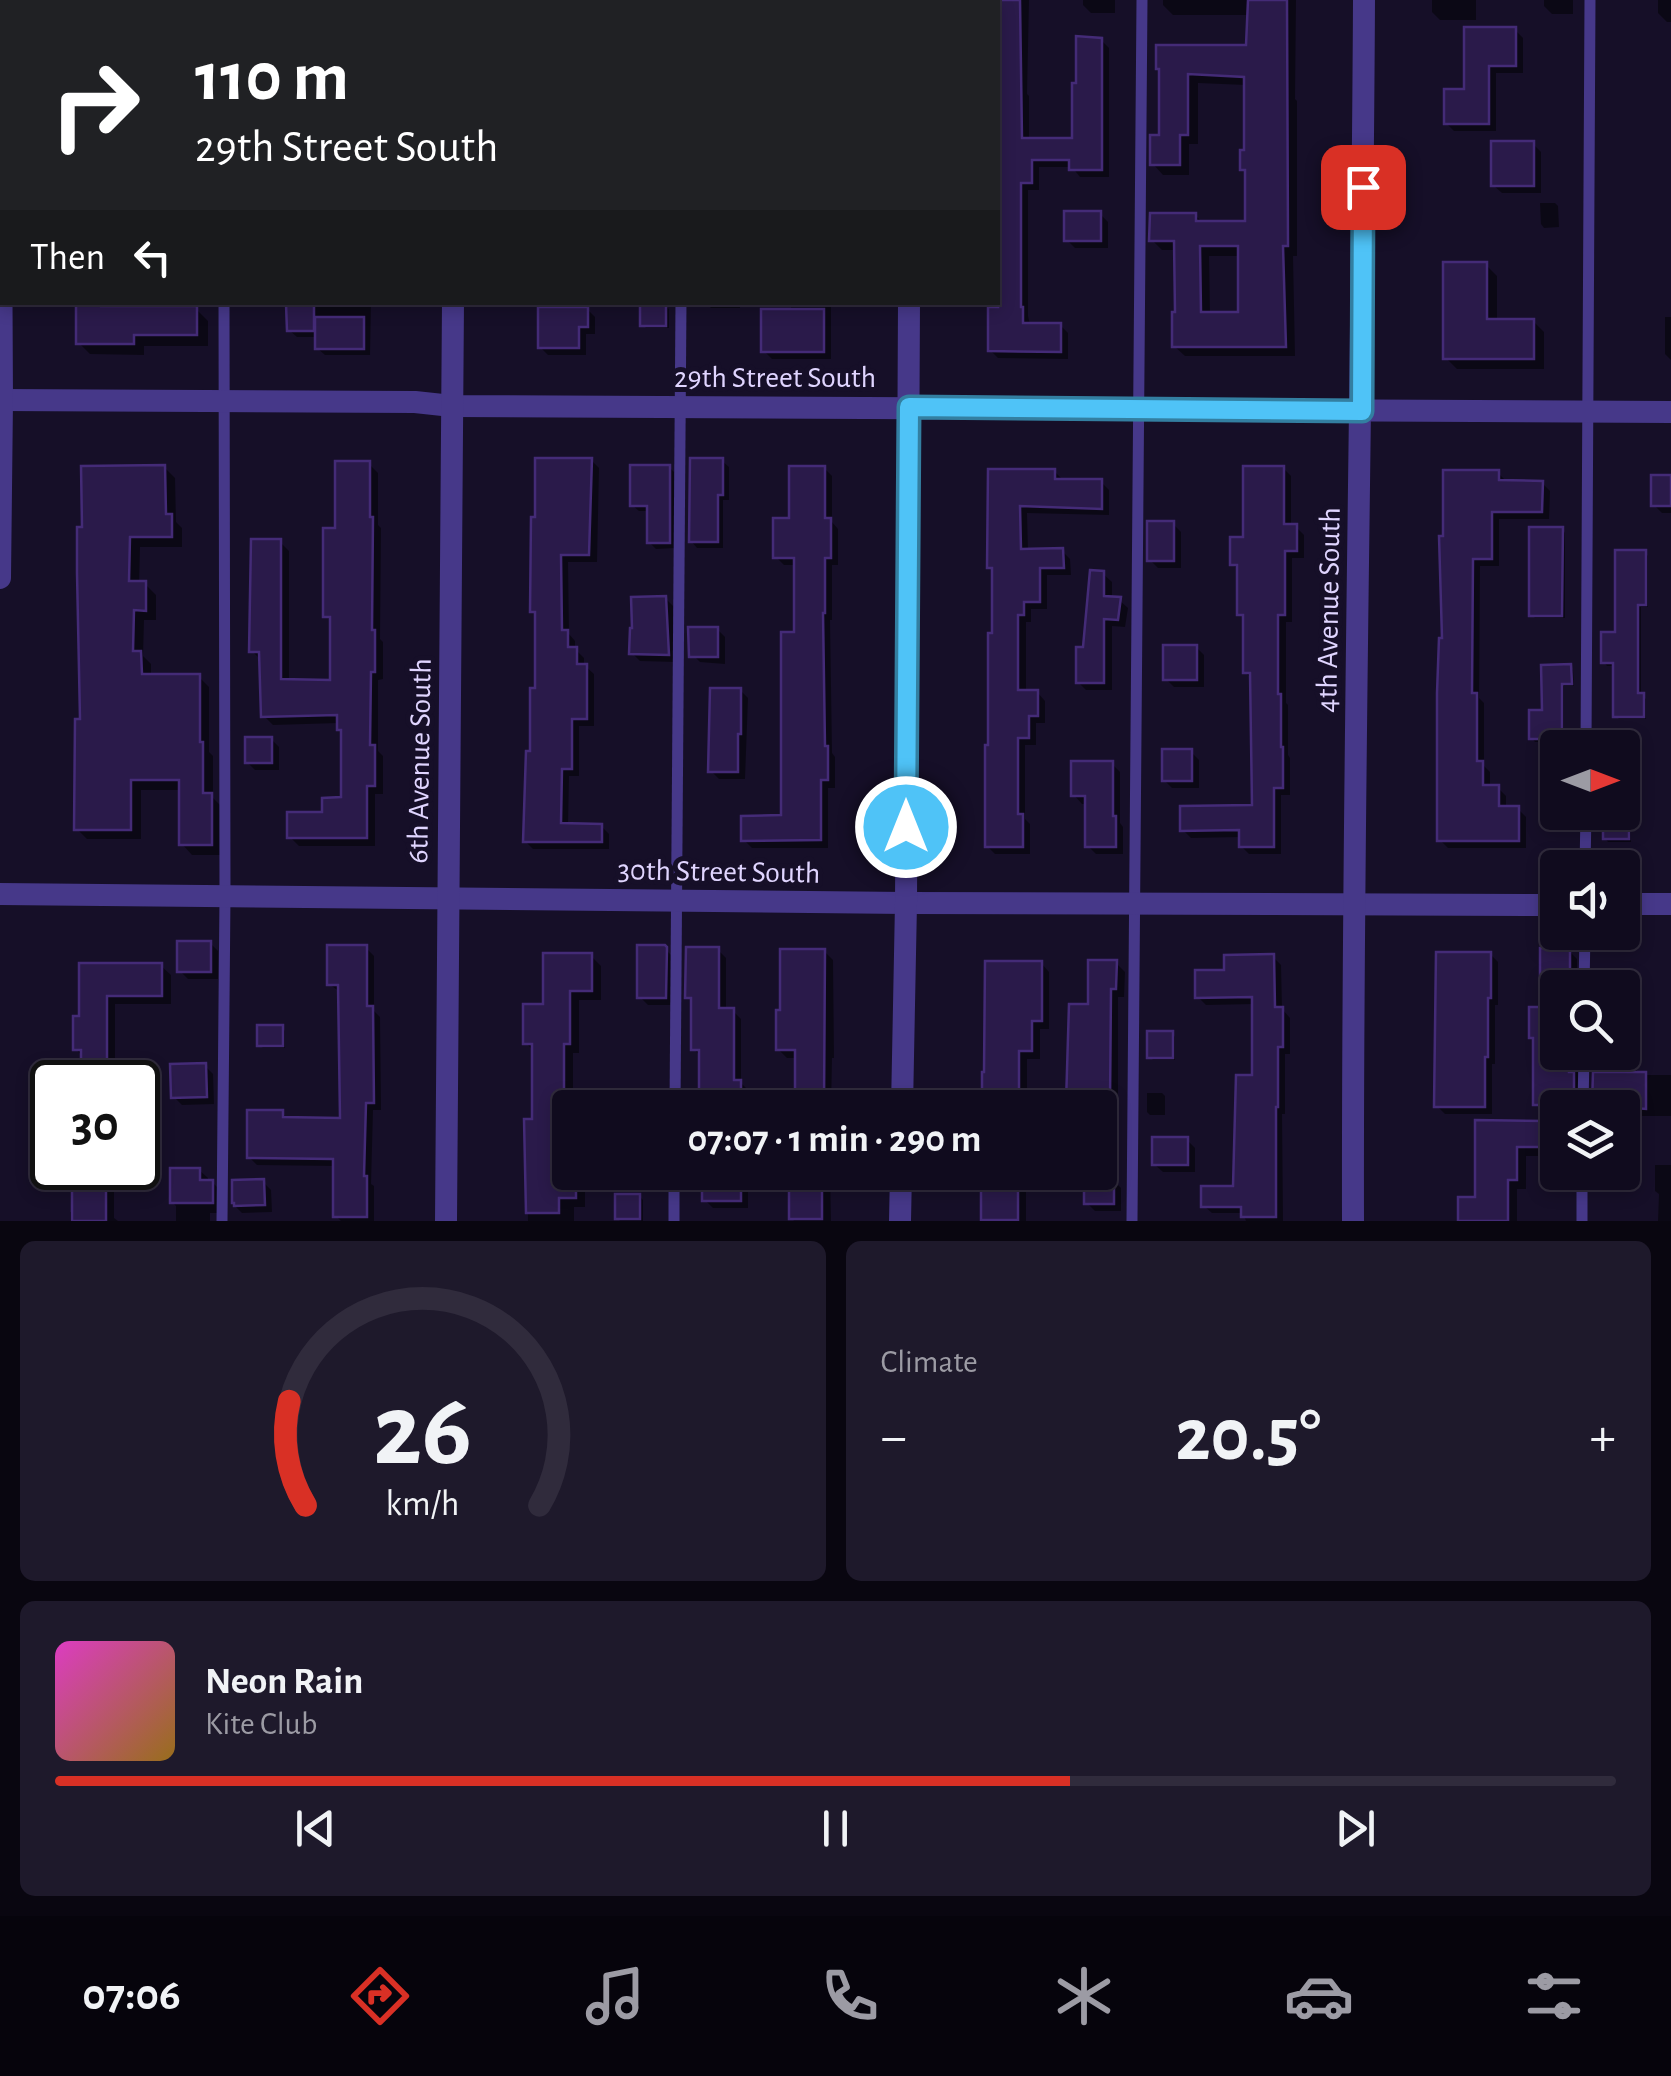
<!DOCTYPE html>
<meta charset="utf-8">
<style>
body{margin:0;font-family:"Alegreya Sans",sans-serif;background:#1e192b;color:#f1f3f6;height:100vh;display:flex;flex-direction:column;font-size:38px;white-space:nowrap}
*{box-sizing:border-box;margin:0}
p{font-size:32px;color:#9c9ba4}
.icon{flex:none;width:55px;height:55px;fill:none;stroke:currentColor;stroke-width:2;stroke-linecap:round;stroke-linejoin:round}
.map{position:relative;height:1221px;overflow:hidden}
.details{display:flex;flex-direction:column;gap:20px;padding:20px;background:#090610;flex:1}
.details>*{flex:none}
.top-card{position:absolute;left:0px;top:0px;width:1000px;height:305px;box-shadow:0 5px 15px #0003,0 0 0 2px #302b3c;background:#202124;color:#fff;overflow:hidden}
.needle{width:65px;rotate:90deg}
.buttons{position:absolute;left:1540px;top:730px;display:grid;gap:20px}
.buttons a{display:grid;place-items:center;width:100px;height:100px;border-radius:10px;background:#100b1e;box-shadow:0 5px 15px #0003,0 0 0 2px #302b3c;font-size:50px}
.speed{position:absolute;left:30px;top:1060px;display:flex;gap:20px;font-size:50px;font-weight:700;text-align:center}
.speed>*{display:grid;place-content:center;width:130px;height:130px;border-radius:50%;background:#100b1e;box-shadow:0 5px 15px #0003,0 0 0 2px #302b3c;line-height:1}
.speed .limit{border:5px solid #111;border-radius:15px;background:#fff;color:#111}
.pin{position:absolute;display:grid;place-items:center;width:85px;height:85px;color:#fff;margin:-42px;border-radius:20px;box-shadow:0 5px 15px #0006}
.me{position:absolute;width:110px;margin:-55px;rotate:0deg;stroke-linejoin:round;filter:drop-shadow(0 0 8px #0008)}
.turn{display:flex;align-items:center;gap:35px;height:210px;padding:0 30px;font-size:45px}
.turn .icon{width:130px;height:130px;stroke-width:2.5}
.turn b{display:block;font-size:70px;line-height:85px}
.then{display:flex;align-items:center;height:95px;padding:0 30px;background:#0003;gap:20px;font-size:38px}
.big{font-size:75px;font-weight:700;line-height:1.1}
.details .card{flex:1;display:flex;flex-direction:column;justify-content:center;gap:15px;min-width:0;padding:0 35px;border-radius:15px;background:#1e192b}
.details .dial{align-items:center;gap:0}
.dial svg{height:260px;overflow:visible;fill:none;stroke:#302b3c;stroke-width:7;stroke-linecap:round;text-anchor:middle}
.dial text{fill:#f1f3f6;stroke:none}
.song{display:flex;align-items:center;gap:30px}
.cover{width:120px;height:120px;border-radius:15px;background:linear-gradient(135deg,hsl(310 70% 55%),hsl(40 70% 35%))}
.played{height:10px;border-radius:5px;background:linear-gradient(90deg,#d93025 65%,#302b3c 65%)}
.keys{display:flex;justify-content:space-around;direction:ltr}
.heat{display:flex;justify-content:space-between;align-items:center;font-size:55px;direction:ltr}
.details .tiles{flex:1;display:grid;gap:20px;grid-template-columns:1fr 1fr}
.card:last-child{grid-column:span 2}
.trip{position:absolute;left:552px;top:1090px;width:565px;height:100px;border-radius:10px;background:#100b1e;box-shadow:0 5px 15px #0003,0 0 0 2px #302b3c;font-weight:700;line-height:100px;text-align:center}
.tabs{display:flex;height:160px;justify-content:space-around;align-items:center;background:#06040c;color:#9c9ba4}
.tabs .icon{width:70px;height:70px}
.tabs .on{color:#d93025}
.tabs b{font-size:45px;color:#f1f3f6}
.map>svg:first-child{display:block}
</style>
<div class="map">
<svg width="1671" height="1221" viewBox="0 0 1671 1221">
<rect width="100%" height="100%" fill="#160f28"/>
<!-- shadow -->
<g fill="#0007" fill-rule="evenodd">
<rect x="81" y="0" width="120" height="2"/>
<rect x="294" y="0" width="79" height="2"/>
<rect x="538" y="0" width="61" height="2"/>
<rect x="633" y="0" width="48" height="2"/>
<rect x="717" y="0" width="118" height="2"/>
<path d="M988,0h41l-2,94 2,2v45l46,-1 26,-100 8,8v129h-29l-8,-10h-33v23h-11v126l2,9h30l8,8v26l-70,-1 -8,-8 -1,-48h9v-300h-10z"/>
<path d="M1083,0h32v13h-24l-8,-8z"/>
<path d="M1163,0h133l-1,99 2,2v155h-4l2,100h-110l-11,-10 3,-31 -1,-65h-14l-10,-10 43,-25 8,8h45v-48l-6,-6 4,-16v-68l-48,-2v61h-9v31h-26l-10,-11 9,-26v-67l87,-24 1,-32h-77l-10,-10zM1209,256h31v59h-30z"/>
<path d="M1432,0h44v20h-36l-8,-8z"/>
<path d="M1544,0h29v14h-21l-8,-8z"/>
<path d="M1658,0h13v22h-4l-9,-9z"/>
<path d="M1515,30l8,8v35h-27v58h-42l-8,-8 21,-31z"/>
<path d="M1533,144l8,8v41h-39l-9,-8z"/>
<path d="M1540,203h15l3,3 1,21 -15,1 -3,-4z"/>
<path d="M1100,214l8,8v26h-33l-8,-8z"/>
<path d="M1486,265l11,11v45h36l11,11v37h-87l-11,-11z"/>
<path d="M78,302h70v6l48,1 12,12v25h-64v9l-54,-1 -12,-12z"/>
<path d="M324,302h47l-1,53h-45l-8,-7v-11h-20l-8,-7v-23h35z"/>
<path d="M540,302h27v7h20l8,8v17h-9v21h-38l-8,-8z"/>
<path d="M705,302h35v6h-29z"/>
<path d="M791,302h40v57h-59l-8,-8 27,-40z"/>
<path d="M665,306l4,3v19h-23l-3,-3z"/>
<path d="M1665,317h6v43l-6,-6z"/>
<path d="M591,460l8,8 -2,94h-29l1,72 6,7v8l9,9v7l10,9v52h-15v50h-10l-1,50h33l8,8v15h-76l-8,-8 13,-151v-74l-6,-5z"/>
<path d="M722,461l7,6v33h-6v48h-26l-6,-7z"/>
<path d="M369,464l9,9v52l3,3 -1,111 3,3v37l-5,1v71l5,5v38h-8v52h-76l-9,-9 53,-37v-68l-4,-4v-5l-66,2 -9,-9 -2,-55 -10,-10 28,-109 9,9v130l44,1v-59l-7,-7 12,-85z"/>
<path d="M164,467l11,11 1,44 6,6v19h-42l-1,37h6l11,11v25h-12l-1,36 8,8v13h48l10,10v65l4,4v42l9,9v48h-30l-10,-11v-54h-41v49h-54l-11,-11 7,-107 -4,-148z"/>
<path d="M669,467l7,7 -1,74 -19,1 -7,-7v-31h-10l-7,-6z"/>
<path d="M824,468l8,8v46l6,7v36h-6v55h-2l2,133 3,4v31h-7v60h-76l-8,-8 40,-22 12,-184v-69h-12l-8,-8 16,-36z"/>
<path d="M1283,468l8,8v51h5l8,8v23h-12v64h-6v81l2,2v50l2,3v37h-9v59h-32l-8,-8v-9l-50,1 -8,-8 71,-22 -1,-128 -8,-8v-53l-5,-5v-43l-8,-7z"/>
<path d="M991,471h63l8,8 39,3 8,8v25l-82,-2 1,38h34l8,8 1,16h-24v34h-16v13h-5v70h11l8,9v22h-9v22h-11v74l5,5v30h-35l-8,-8 7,-211v-63l-4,-5z"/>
<path d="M1498,473l8,8 36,2 8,8 -1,28h-50v47h-19l-1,132 5,5v63l6,6v16h8l8,8v13h12l8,8v31h-78l-8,-8 1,-200z"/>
<path d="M1671,478v35h-9l-8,-8z"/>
<path d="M1173,524l8,8v36h-23l-8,-8z"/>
<path d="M1562,529l3,4v85h-30l-3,-3z"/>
<path d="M1644,552l4,4v51h-7v88l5,4v20h-27l-3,-3v-50h-9l-3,-4 14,-28z"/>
<path d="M1103,574l9,8v17l7,1 9,8 -3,19 -13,-1v64h-26l-8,-8z"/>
<path d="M665,598l8,8 3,56 -36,-1 -8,-8z"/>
<path d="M717,629l8,8v27l-25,-2 -8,-8z"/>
<path d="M1196,647l8,8v32h-30l-8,-8z"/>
<path d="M1570,667l3,3 1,16h-10v56h-29l-3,-4z"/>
<path d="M740,690l8,8 -3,81h-26l-8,-8z"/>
<path d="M271,739l8,8v23h-24l-8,-8z"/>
<path d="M1191,752l8,8v28h-27l-8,-8z"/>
<path d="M1546,755h12v29h-9l-3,-3z"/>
<path d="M1112,764l8,8v51l3,4v27h-27l-8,-8v-42h-6l-8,-9z"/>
<path d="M1622,809h6l3,4v29h-23l-3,-4z"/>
<path d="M210,943l8,8v28h-30l-8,-8z"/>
<path d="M366,948l8,8v55l6,6 1,93h-8l-2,74 3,2v35h-33l-5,-5v-50l-79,-1 -8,-8 33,-44 7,7 53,1 -2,-129 -11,-8z"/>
<path d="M664,948l8,8 1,49h-25l-8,-8z"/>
<path d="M718,950l8,8v53h7l8,8v64l7,7v18h-47v-51l-7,-8v-46l-6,-6z"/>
<path d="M824,951l9,9 1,98h-2l-1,50h-33v-50h-11l-9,-9 5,-36z"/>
<path d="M1542,951h27l8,8v29h-19v64h7v14h8l8,9v33h-23v4h-14l-8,-8v-63l-5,-4 11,-27z"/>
<path d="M1490,954l8,8v43h-3v59h-3v50h-47l-8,-8z"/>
<path d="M591,956l10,10v34h-22v53h-6v55h-3v64h15v35h-11v14h-46l-1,-99h8v-70l-9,-9 19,-37z"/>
<path d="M1273,957l8,8 1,44 8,9v36h-5v60h-3l1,107h-37l-3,-8h-31l-8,-7 32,-18 19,-110v-74l-49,1 -8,-8 29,-24z"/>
<path d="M1041,963l8,9v57h-9v30h-13v49h-43z"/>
<path d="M1116,963l9,9 -1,25h-6v114h-13v58h-5v-61h-31l3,-102h18z"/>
<path d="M82,966h79l10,9v29h-56v69h6l9,9h-46v-24l-8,-9 6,-31z"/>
<path d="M1612,986h17l8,8v81h34v41h-49v-8h-24l-3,-4 1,-38h12v-14h14v-64z"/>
<path d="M282,1027l3,4v17h-22l-4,-3z"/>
<path d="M1172,1033l3,4v23h-22l-3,-3z"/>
<path d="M205,1066l8,8 1,30 -32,1 -8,-8z"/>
<path d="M1147,1093h15l3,3v19h-15l-3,-3z"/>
<path d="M1477,1123h69l10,10v23h-30v33h-9v32h-56l16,-22z"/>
<path d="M1187,1140l8,8v24h-32l-9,-8z"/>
<path d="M1655,1165h16v56h-13l1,-27 -4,-3z"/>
<path d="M74,1168h40v50l4,3h-48v-9h4z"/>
<path d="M199,1170l9,8v4h4l8,8v23h-10v8h-34v-15l-4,-4z"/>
<path d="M792,1172h38l1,49h-37l-2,-3z"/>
<rect x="983" y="1172" width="43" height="49"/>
<path d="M740,1176l8,8v24h-35l-8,-8z"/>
<path d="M1113,1180l8,8v23h-26l-8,-8z"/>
<path d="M263,1182l8,8 1,22 -30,1 -8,-8z"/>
<path d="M639,1196l4,4v21h-23l-3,-3z"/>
</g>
<!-- building -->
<g fill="#2a1a4a" stroke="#442b77" stroke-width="2.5" fill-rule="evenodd">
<path d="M998,0h22l2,138h50v-55h4v-47l26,2v132h-33v-10h-37v23h-11v124h2v16h38v29l-73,-1v-44h10z"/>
<path d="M1248,0h39l1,246h-5l3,101h-114v-35h3l-1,-71h-25l1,-28h46v8h49v-51h-5v-20h4v-73l-56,-3v61h-8v30h-30v-30h9v-66h-3v-24h90zM1200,246h38v66h-37z"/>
<path d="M1464,27h52v39h-27v58h-45v-35h20z"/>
<rect x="1491" y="141" width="43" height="45"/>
<rect x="1064" y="211" width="37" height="30"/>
<path d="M1443,262h44v57h47v40h-91z"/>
<path d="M76,302h25v4h96v29h-63v9h-58z"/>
<rect x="640" y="303" width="26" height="23"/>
<path d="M286,304h28v27h-27z"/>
<path d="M538,307h50v20h-9v21h-41z"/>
<rect x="761" y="309" width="63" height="43"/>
<rect x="315" y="317" width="49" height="32"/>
<path d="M535,458h57l-3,97h-28l1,75h6v17h9v17h10v55h-15v50h-10l-1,54 41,1v18h-79l3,-91h4v-63h5v-76h-5l1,-95h4z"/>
<path d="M690,458h33v37h-5v47h-29z"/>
<path d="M335,461h35v56h3l-1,113h3v42h-4l-1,73h5v41h-8v52h-80v-26h35v-14l19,-1v-67h-4v-15l-76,2 -2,-65h-10l2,-113h30v140l49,1v-63h-7v-89h12z"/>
<path d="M165,465l1,49h6v23h-42l-1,44h17v30l-12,-1 -1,41h8l1,23h58v68h3v51h9v52h-33v-65h-48v50h-57l1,-111h5l-3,-146v-46h5l-1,-61z"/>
<path d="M630,465h40v78h-23v-37h-17z"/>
<path d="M789,466h36v52h6v40h-6v55h-2l2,133h3v34h-7v60l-80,1v-25l40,-1v-183h13v-74h-21v-40h16z"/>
<path d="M1243,466h41v58h13v27h-12v64h-7v79h3v53h2v41h-9v59h-35v-17l-59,1v-25l72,-1 -2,-132h-7v-58h-6v-50h-7v-28h13z"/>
<path d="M988,469h67v10h47v30l-82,-3 1,43 42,-1 1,20h-24v34h-16v13h-6v75h20v26h-9v22h-11v76h5v33h-38v-102h3v-112h4v-65h-5z"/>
<path d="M1443,470h56v10l44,1 -1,31h-50v47h-19l-1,134h5v68h6v24h16v21h20v35h-82v-148l2,-55h3l-3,-102h4z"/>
<rect x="1651" y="475" width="20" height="31"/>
<rect x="1147" y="521" width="27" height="40"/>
<path d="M1529,527h34l-1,89h-33z"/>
<path d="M1615,550h31v55h-8v88h6v24h-31v-54h-12v-31h14z"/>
<path d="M1090,570l14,1v25l17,1 -3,23 -14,-1v64h-28v-36h7z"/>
<path d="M666,596l3,59 -40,-1 1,-26h2l-1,-31z"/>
<path d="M688,627h30v30h-29z"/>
<rect x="1163" y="645" width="34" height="35"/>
<path d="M1571,664l1,20h-10v55h-33v-29h13l-1,-45z"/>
<path d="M710,688h31v46h-3v38h-30z"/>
<rect x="245" y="737" width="27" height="26"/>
<rect x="1162" y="749" width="30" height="32"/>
<path d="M1071,761h42v55h3v31h-31v-51h-14z"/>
<rect x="1603" y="812" width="26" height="27"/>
<rect x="177" y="941" width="34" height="31"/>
<path d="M327,945h40v61h6l1,97h-8l-2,73h3v41h-34v-58l-86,-1v-48h36v7l57,1 -2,-133h-11z"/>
<path d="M637,945h28l2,2 -1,51h-29z"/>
<path d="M686,947h33v61h15v72h7v28h-42v-58h-8v-52h-6z"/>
<rect x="1540" y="948" width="30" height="40"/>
<path d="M780,949h45l-1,157h-29v-56h-19v-40h4z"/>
<path d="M1436,952h55v46h-3v59h-3v50h-51z"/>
<path d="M543,953h49v38h-22v53h-6v75h6v56h6v23h-17v15h-33l-2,-94h8v-75h-9v-40h20z"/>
<path d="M1274,954l1,53h8v40h-5v60h-2v110h-35v-10h-40v-21h32l3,-111h16v-78l-57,1v-28h29v-15z"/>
<path d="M1088,960h29l-1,29h-5l-1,114h-44l3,-99h19z"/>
<path d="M985,961h57v60h-10v30h-13v57h-37v-36h2z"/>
<path d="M79,963h83v33h-55v86h-26v-32h-8v-34h6z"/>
<path d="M1529,1007h29v57h11v8h5v33h-41v-67h-4z"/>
<rect x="257" y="1025" width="26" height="21"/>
<rect x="1147" y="1031" width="26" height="27"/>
<path d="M206,1063l1,34 -36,1 -1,-34z"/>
<path d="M1593,1072h53v37l-54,-4z"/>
<path d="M1475,1120l72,1v26h-30v33h-9v41h-50v-24h17z"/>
<rect x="1152" y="1137" width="36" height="28"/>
<rect x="72" y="1168" width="34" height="53"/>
<path d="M170,1168h30v12h13v23h-43z"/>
<rect x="789" y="1172" width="33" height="47"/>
<rect x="702" y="1174" width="39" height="27"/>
<rect x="1084" y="1177" width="30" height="27"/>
<path d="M264,1179l1,26 -31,1v-3h-2v-23z"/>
<rect x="981" y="1180" width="37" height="40"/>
<rect x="615" y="1194" width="25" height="25"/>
</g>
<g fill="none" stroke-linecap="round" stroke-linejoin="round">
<!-- service -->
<g stroke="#463889" stroke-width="11">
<path d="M228,2v-2"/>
<path d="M685,2v-2"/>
<path d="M1586,748l4,-748"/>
<path d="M1585,868l1,-56"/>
<path d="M1584,988l1,-56"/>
<path d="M675,1108l6,-806"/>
<path d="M1583,1108l1,-56"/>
<path d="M222,1221l3,-325 -1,-594"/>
<path d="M674,1221v-49"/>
<path d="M1132,1221l10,-1221"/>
<path d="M1582,1221v-49"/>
</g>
<!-- minor -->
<g stroke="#463889" stroke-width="22">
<path d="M456,2v-2"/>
<path d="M909,2v-2"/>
<path d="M0,400l415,2 37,4 1219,6"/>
<path d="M0,578l2,-178 -2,-400"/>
<path d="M0,894l906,9 652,2"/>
<path d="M1622,904h49"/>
<path d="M902,1108l4,-205 3,-601"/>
<path d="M446,1221l7,-919"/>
<path d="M900,1221l1,-49"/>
<path d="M1353,1221c-1,-407 9,-814 11,-1221"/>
</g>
</g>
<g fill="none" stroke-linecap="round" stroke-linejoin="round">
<!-- route casing -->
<g stroke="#337fa1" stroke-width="25">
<path id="route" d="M906,827l3,-420 453,4 1,-224"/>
</g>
<!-- route -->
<use href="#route" stroke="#4fc3f7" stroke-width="18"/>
</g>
<g text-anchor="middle" stroke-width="10" stroke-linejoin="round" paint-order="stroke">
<!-- street labels -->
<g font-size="30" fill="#e0d5ff" stroke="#160f28">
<text x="775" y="387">29th Street South</text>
<text transform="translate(1328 610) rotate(-89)" y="10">4th Avenue South</text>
<text transform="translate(419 761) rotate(-89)" y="10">6th Avenue South</text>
<text transform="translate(719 871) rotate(1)" y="10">30th Street South</text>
</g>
</g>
</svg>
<div class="buttons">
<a><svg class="needle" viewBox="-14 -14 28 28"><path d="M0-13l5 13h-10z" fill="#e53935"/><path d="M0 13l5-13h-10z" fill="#9c9ba4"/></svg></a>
<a><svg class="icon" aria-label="sound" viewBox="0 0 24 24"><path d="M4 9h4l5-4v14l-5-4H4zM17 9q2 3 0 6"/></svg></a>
<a><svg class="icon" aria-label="search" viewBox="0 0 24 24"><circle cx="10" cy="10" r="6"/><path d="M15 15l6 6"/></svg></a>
<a><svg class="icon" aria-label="layers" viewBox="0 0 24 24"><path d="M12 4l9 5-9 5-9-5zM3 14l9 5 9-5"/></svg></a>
</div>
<div class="speed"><div class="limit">30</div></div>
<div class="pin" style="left:1363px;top:187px;background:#d93025"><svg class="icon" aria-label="arrive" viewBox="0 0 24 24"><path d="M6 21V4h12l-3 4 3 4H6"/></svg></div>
<svg class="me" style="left:906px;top:827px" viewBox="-20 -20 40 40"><circle r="17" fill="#4fc3f7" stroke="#fff" stroke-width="3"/><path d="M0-11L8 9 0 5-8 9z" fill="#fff"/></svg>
<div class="trip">07:07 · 1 min · 290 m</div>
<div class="top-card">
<div class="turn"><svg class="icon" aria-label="right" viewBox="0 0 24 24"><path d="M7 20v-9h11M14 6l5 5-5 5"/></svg><div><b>110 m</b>29th Street South</div></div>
<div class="then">Then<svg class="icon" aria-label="left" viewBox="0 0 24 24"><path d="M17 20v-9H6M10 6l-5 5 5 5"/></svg></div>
</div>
</div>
<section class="details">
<div class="tiles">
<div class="card dial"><svg viewBox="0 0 100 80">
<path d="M14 69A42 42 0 1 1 86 69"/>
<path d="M14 69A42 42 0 0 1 9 37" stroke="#d93025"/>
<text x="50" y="56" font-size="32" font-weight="700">26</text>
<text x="50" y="72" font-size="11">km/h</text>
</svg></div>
<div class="card"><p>Climate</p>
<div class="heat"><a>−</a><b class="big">20.5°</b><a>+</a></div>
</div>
<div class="card">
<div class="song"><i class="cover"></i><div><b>Neon Rain</b><p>Kite Club</p></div></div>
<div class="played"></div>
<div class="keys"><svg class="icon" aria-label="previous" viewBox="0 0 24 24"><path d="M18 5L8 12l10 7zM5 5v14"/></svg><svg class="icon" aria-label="pause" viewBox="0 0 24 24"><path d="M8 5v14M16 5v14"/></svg><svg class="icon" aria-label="next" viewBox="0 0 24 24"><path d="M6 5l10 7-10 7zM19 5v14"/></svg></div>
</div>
</div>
</section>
<nav class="tabs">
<b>07:06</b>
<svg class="icon on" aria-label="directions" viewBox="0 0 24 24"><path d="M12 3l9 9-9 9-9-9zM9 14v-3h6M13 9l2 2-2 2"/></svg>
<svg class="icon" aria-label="music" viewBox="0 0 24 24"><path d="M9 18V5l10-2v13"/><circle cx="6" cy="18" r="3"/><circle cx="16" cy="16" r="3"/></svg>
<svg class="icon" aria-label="phone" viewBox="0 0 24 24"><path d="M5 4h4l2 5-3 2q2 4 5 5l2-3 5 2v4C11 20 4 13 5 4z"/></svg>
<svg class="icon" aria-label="climate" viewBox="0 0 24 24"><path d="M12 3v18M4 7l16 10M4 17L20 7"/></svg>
<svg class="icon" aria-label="car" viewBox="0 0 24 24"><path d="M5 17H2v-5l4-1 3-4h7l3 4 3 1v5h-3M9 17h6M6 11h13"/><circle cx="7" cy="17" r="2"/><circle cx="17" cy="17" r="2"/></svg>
<svg class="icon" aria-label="filters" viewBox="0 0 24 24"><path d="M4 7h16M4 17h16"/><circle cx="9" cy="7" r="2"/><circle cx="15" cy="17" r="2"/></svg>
</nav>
